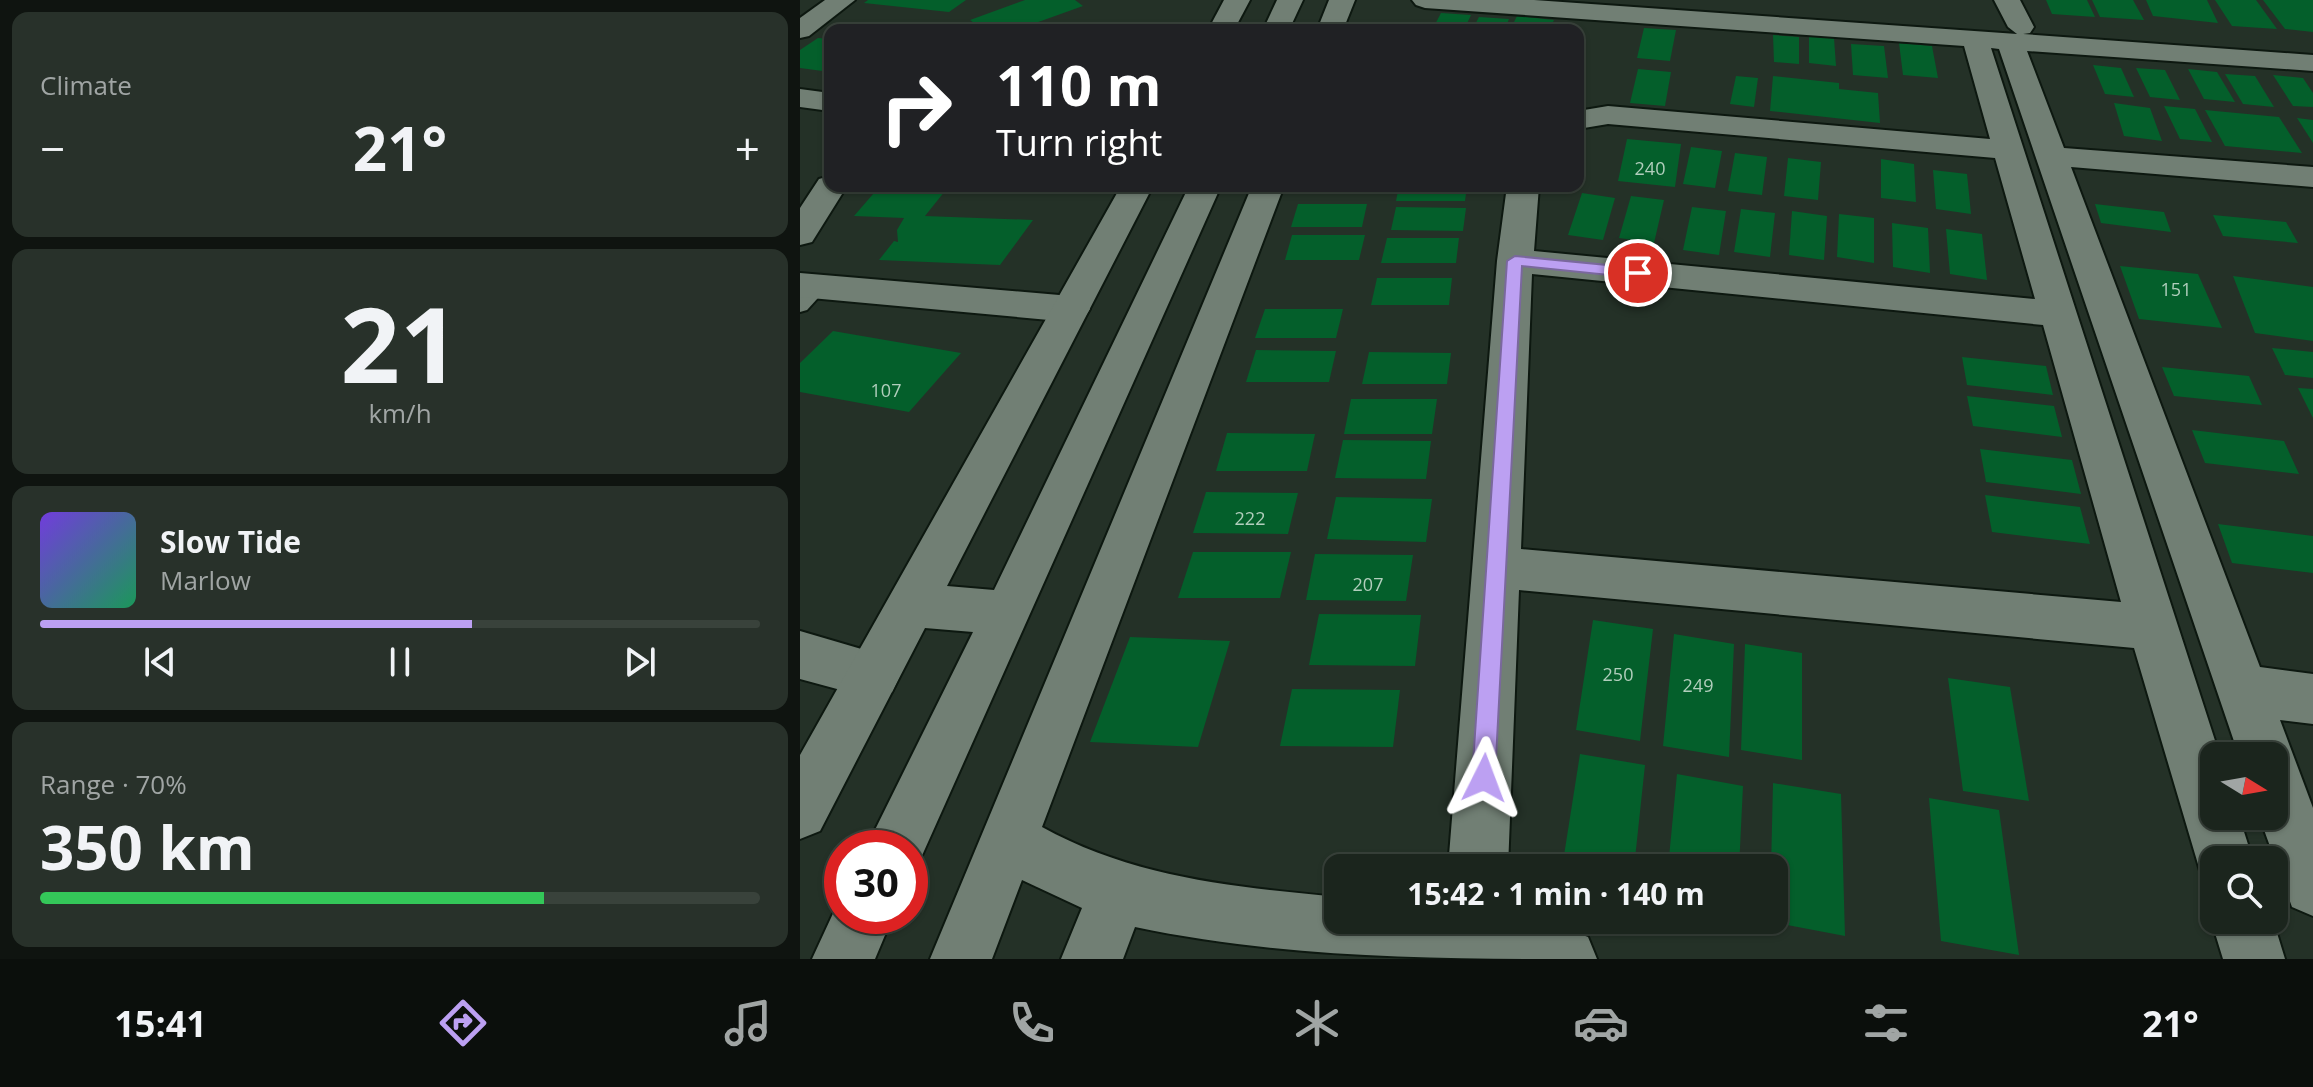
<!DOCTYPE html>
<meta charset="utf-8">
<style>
body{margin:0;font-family:"Open Sans",sans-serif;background:#28312a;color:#f1f3f6;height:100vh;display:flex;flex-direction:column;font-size:30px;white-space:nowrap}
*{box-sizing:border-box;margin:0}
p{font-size:26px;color:#a0a5a4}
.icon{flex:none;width:44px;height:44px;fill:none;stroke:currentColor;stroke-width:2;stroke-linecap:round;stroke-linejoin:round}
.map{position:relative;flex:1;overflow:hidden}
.panel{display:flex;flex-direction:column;gap:12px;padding:12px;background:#0f1410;width:800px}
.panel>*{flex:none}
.banner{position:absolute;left:24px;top:24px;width:760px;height:168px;border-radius:16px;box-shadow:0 2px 6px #0004,0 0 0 2px #39423b;background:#202124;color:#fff;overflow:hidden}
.needle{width:52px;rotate:101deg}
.controls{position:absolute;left:1400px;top:742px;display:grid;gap:16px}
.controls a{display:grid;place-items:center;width:88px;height:88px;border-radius:16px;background:#1b251d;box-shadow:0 2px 6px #0004,0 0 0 2px #39423b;font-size:40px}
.speed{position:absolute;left:24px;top:830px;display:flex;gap:16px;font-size:40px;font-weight:700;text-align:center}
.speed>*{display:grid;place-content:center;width:104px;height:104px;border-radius:50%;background:#1b251d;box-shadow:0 2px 6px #0004,0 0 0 2px #39423b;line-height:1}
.speed .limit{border:12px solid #d22;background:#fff;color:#111}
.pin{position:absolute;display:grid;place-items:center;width:68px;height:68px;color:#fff;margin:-34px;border:4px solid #fff;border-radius:50%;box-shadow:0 2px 8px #0007}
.me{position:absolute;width:88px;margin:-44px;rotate:3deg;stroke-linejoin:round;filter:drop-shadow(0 0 6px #0008)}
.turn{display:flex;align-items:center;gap:28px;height:168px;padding:0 40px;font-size:36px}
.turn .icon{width:104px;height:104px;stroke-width:2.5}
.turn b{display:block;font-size:56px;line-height:68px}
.big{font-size:60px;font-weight:700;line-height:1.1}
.panel .widget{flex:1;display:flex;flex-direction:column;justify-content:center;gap:12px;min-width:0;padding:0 28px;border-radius:16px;background:#28312a}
.panel .dial{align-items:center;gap:0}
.dial b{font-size:104px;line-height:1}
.song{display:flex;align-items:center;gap:24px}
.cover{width:96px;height:96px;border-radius:12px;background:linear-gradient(135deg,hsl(260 70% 55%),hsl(150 70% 35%))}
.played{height:8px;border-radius:4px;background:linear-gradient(90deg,#bca0f2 60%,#39423b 60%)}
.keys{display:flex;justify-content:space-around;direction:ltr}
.heat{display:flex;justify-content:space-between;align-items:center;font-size:44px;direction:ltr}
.charge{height:12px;border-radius:6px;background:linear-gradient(90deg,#34c759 70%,#39423b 0)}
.trip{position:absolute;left:524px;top:854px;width:464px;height:80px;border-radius:16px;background:#1b251d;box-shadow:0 2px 6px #0004,0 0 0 2px #39423b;font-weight:700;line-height:80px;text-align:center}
.dock{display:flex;height:128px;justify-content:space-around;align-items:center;background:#0b0f0c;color:#a0a5a4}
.dock .icon{width:56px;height:56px}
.dock .current{color:#bca0f2}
.dock b{font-size:36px;color:#f1f3f6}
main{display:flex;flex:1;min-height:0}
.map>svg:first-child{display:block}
</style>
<main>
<section class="panel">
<div class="widget"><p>Climate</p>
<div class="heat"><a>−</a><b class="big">21°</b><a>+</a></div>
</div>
<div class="widget dial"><b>21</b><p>km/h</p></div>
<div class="widget">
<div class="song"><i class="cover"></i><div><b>Slow Tide</b><p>Marlow</p></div></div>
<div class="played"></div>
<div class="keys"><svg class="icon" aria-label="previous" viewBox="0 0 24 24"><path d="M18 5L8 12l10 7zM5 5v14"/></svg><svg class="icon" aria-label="pause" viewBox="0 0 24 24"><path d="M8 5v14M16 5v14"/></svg><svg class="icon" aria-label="next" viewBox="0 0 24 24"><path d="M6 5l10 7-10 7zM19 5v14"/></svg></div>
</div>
<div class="widget"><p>Range · 70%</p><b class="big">350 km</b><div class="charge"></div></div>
</section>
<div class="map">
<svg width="1513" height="959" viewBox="0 0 1513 959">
<rect width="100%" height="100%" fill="#243127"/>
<!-- building -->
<g fill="#045f2b">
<path d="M68,0h98l-17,12 -85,-9z"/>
<path d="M225,0h50l8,6 -67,24h-33l-13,-10z"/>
<path d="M1246,0h41l8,17 -43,-3z"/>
<path d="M1292,0h41l11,20 -44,-3z"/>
<path d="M1346,0h61l11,23 -65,-7z"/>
<path d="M1415,0h41l21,29 -45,-3z"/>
<path d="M1463,0h50v32l-28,-3z"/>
<path d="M641,13l30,2 -7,15h-32z"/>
<path d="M717,16l37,4 -5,10h-39z"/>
<path d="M679,17l30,2 -4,11h-33z"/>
<path d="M844,28l32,2 -6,31 -33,-3z"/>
<path d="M973,35l26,2v27l-25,-2z"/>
<path d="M1009,36l25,2 2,28 -27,-3z"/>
<path d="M18,38l12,1v33l-30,-4v-18z"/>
<path d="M1099,43l33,3 6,32 -35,-3z"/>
<path d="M1051,44l33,2 4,32 -35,-3z"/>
<path d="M1293,65l28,3 13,29 -29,-3z"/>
<path d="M1336,68l29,2 15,30 -30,-3z"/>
<path d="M838,69l33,3 -6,34 -35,-3z"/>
<path d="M1388,69l29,3 18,30 -31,-3z"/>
<path d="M1425,74l30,2 19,31 -31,-3z"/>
<path d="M1473,75l30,3 10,15v14l-20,-1z"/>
<path d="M936,76l22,2 -4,29 -24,-3z"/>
<path d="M973,76l66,7v6l39,4 2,30 -110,-12z"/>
<path d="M1314,103l36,5 12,33 -38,-5z"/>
<path d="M1364,106l31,3 17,33 -32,-3z"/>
<path d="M1405,110l74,7 23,36 -77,-7z"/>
<path d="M1497,118l16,2v23z"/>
<path d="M827,139l54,5 -6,43 -57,-6z"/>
<path d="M891,147l31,4 -7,37 -32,-4z"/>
<path d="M935,153l32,4 -5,38 -34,-4z"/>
<path d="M988,158l33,4 -3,38 -34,-4z"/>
<path d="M1081,159l33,5 2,38 -35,-4z"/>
<path d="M1133,170l34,4 4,40 -35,-5z"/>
<path d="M80,186h69l-24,30 108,4 -33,45 -121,-5 15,-19 4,1 -1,-12 7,-12 -50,-2z"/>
<path d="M509,186h68l-1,5h-69z"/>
<path d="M599,186h68l-2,15h-69z"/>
<path d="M782,193l33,5 -12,42 -35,-5z"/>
<path d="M831,196l33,4 -10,43 -35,-5z"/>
<path d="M498,204h69l-5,23h-71z"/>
<path d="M1295,204l69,8 7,20 -70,-9z"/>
<path d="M596,207l70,1 -3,23 -72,-1z"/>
<path d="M892,207l34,4 -7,44 -36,-5z"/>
<path d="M941,209l34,4 -5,44 -36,-5z"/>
<path d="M992,211l35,5 -3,44 -35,-5z"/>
<path d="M1039,214l35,4v45l-37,-6z"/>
<path d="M1413,215l73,7 12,21 -75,-7z"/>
<path d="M1092,223l36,5 2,45 -37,-6z"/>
<path d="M1146,229l36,5 5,46 -37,-6z"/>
<path d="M492,235h73l-6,25h-74z"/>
<path d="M587,238h72l-3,25h-75z"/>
<path d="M1320,266l78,8 24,54 -83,-9z"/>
<path d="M1433,276l80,11v54l-58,-8z"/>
<path d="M577,278h75l-3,27h-78z"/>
<path d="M465,309h78l-7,29h-81z"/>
<path d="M33,331l128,22 -52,59 -109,-20v-29z"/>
<path d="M1472,348l41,4v26l-28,-3z"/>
<path d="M456,350l80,1 -7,31h-83z"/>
<path d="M569,352l82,1 -4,31h-85z"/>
<path d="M1162,357l84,9 7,29 -86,-10z"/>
<path d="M1362,367l87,9 13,29 -88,-9z"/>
<path d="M1498,388l15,1v29z"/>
<path d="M1167,396l87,10 8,31 -89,-11z"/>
<path d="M551,399h86l-5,35h-88z"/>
<path d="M1392,430l92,11 15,33 -94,-11z"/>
<path d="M427,433l88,1 -8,37h-91z"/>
<path d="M543,440l88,1 -5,38 -91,-1z"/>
<path d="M1180,449l92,11 9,34 -95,-12z"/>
<path d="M406,492l92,1 -10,41 -95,-1z"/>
<path d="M1185,495l95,12 10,37 -98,-12z"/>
<path d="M536,497l96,2 -6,43 -99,-3z"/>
<path d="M1418,524l95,12v37l-81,-10z"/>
<path d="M393,552h98l-11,46h-102z"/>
<path d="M515,554l98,1 -7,46 -100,-1z"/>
<path d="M519,614l102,1 -6,51 -106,-1z"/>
<path d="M793,620l60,9 -13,112 -64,-11z"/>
<path d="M874,634l60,10 -5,113 -66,-11z"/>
<path d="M330,637l100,4 -32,106 -108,-5z"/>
<path d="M945,644l57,9v107l-61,-10z"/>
<path d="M1148,678l62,9 19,114 -66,-10z"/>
<path d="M492,689l108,1 -7,57 -113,-1z"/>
<path d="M780,754l65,11 -11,103h-72z"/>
<path d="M877,774l66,12 -4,82h-71z"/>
<path d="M973,783l68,11 4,142 -79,-15 8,-1v-52h-3z"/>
<path d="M1129,798l70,12 20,145 -78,-14z"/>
</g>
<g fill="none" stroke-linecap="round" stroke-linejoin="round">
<!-- service casing -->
<g stroke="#0d1810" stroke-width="4">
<path id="service" d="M18,280l10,7 -21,23 -7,2v-19l11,-11z"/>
</g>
<!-- minor casing -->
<g stroke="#0d1810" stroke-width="4">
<g id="minor">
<path d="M25,0h30l-46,36 -9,2v-20z"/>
<path d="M529,0h26l-12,30h-26z"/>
<path d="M612,0h122l483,34 -9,-7 -14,-27h26l14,27 -4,6 -7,1 290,21v16l-286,-20 37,97 249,19v20l-242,-20 189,500 53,7v50l-33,-4 33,88v108l-21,-9 -33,-91h15v-60h-35l-240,-707 -8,-1 229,708h-6v60h25l14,44h-39v25l-11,-4 -69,-233 -615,-58 -11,278h-60l49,-607 10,-75h32l-5,65 501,48 -40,-141 -387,-34 -30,5v-18l30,-5 382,33 -26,-93 -539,-38 -9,-3zM732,274l511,51 78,277 -600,-53z"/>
<path d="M0,89l30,4v18l-30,-4z"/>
<path d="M30,176v10h17l-35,56 -12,3v-37l19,-29z"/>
<path d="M452,186h32l-242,641c92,51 193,60 296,70v23c75,0 182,-11 250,17l9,22c-155,0 -310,0 -462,-32l-12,32h-62l21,-51 -60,-28 -30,79h-62z"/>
<path d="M0,273l271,23 13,4 6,9 -6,9 -13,4 -271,-25z"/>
<path d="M0,631l92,27 8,17 -8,17 -18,7 -74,-20z"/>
<path d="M1414,914v6h59l12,39h-62l-12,-39z"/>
</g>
</g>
<!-- tertiary casing -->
<g stroke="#0d1810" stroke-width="4">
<g id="tertiary">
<path d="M424,0h26l-16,30h-26z"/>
<path d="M477,0h26l-14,30h-26z"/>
<path d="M321,186h32l-206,400 47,4 195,-404h32l-305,683 -6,2v-23h-44l107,-216 -48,-4 -105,203 -20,8v-84z"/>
<path d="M42,894v22h51l-18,43h-63z"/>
</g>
</g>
<!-- service -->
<use href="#service" fill="#717f74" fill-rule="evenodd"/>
<!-- minor -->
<use href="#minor" fill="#717f74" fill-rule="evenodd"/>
<!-- tertiary -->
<use href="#tertiary" fill="#717f74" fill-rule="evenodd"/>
</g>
<!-- route -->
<path fill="#bca0f2" stroke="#7a689d" stroke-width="2" d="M715,256l123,12 7,5 -7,5 -116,-12 -27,512 -3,8 -8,3 -9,-3 -3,-8 35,-517z"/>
<g text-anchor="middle" stroke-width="8" stroke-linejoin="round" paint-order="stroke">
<!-- number labels -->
<g font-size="18" fill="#b1cebc">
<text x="850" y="175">240</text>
<text x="1376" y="296">151</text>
<text x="86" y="397">107</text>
<text x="450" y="525">222</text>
<text x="568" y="591">207</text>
<text x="818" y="681">250</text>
<text x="898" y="692">249</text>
</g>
</g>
</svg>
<div class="controls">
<a><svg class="needle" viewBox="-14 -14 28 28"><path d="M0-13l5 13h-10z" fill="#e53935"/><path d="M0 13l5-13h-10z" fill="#a0a5a4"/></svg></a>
<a><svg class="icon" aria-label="search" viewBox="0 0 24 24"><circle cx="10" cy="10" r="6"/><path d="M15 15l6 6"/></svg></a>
</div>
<div class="speed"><div class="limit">30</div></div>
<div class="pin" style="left:838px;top:273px;background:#d93025"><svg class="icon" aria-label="arrive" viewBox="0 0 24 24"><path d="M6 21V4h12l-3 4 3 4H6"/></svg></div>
<svg class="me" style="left:684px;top:778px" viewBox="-20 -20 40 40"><path d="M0-17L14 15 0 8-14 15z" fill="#bca0f2" stroke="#fff" stroke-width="4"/></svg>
<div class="trip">15:42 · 1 min · 140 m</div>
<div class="banner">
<div class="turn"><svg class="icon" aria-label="right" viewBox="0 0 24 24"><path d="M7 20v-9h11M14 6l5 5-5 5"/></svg><div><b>110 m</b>Turn right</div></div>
</div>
</div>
</main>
<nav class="dock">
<b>15:41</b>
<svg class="icon current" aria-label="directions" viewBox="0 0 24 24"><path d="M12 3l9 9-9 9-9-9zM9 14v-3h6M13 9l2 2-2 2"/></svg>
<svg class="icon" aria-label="music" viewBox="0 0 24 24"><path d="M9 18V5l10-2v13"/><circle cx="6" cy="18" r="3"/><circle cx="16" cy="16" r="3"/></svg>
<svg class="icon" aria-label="phone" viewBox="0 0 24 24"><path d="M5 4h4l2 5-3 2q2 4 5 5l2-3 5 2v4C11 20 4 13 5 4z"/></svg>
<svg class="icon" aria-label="climate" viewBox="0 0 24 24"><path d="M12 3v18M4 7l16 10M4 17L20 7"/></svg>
<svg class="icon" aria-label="car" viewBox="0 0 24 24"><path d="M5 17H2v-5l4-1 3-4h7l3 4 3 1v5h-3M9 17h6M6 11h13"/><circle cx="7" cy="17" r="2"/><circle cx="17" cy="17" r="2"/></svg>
<svg class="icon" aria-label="filters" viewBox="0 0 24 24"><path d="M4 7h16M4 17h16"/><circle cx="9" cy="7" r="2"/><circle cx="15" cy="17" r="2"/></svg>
<b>21°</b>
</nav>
